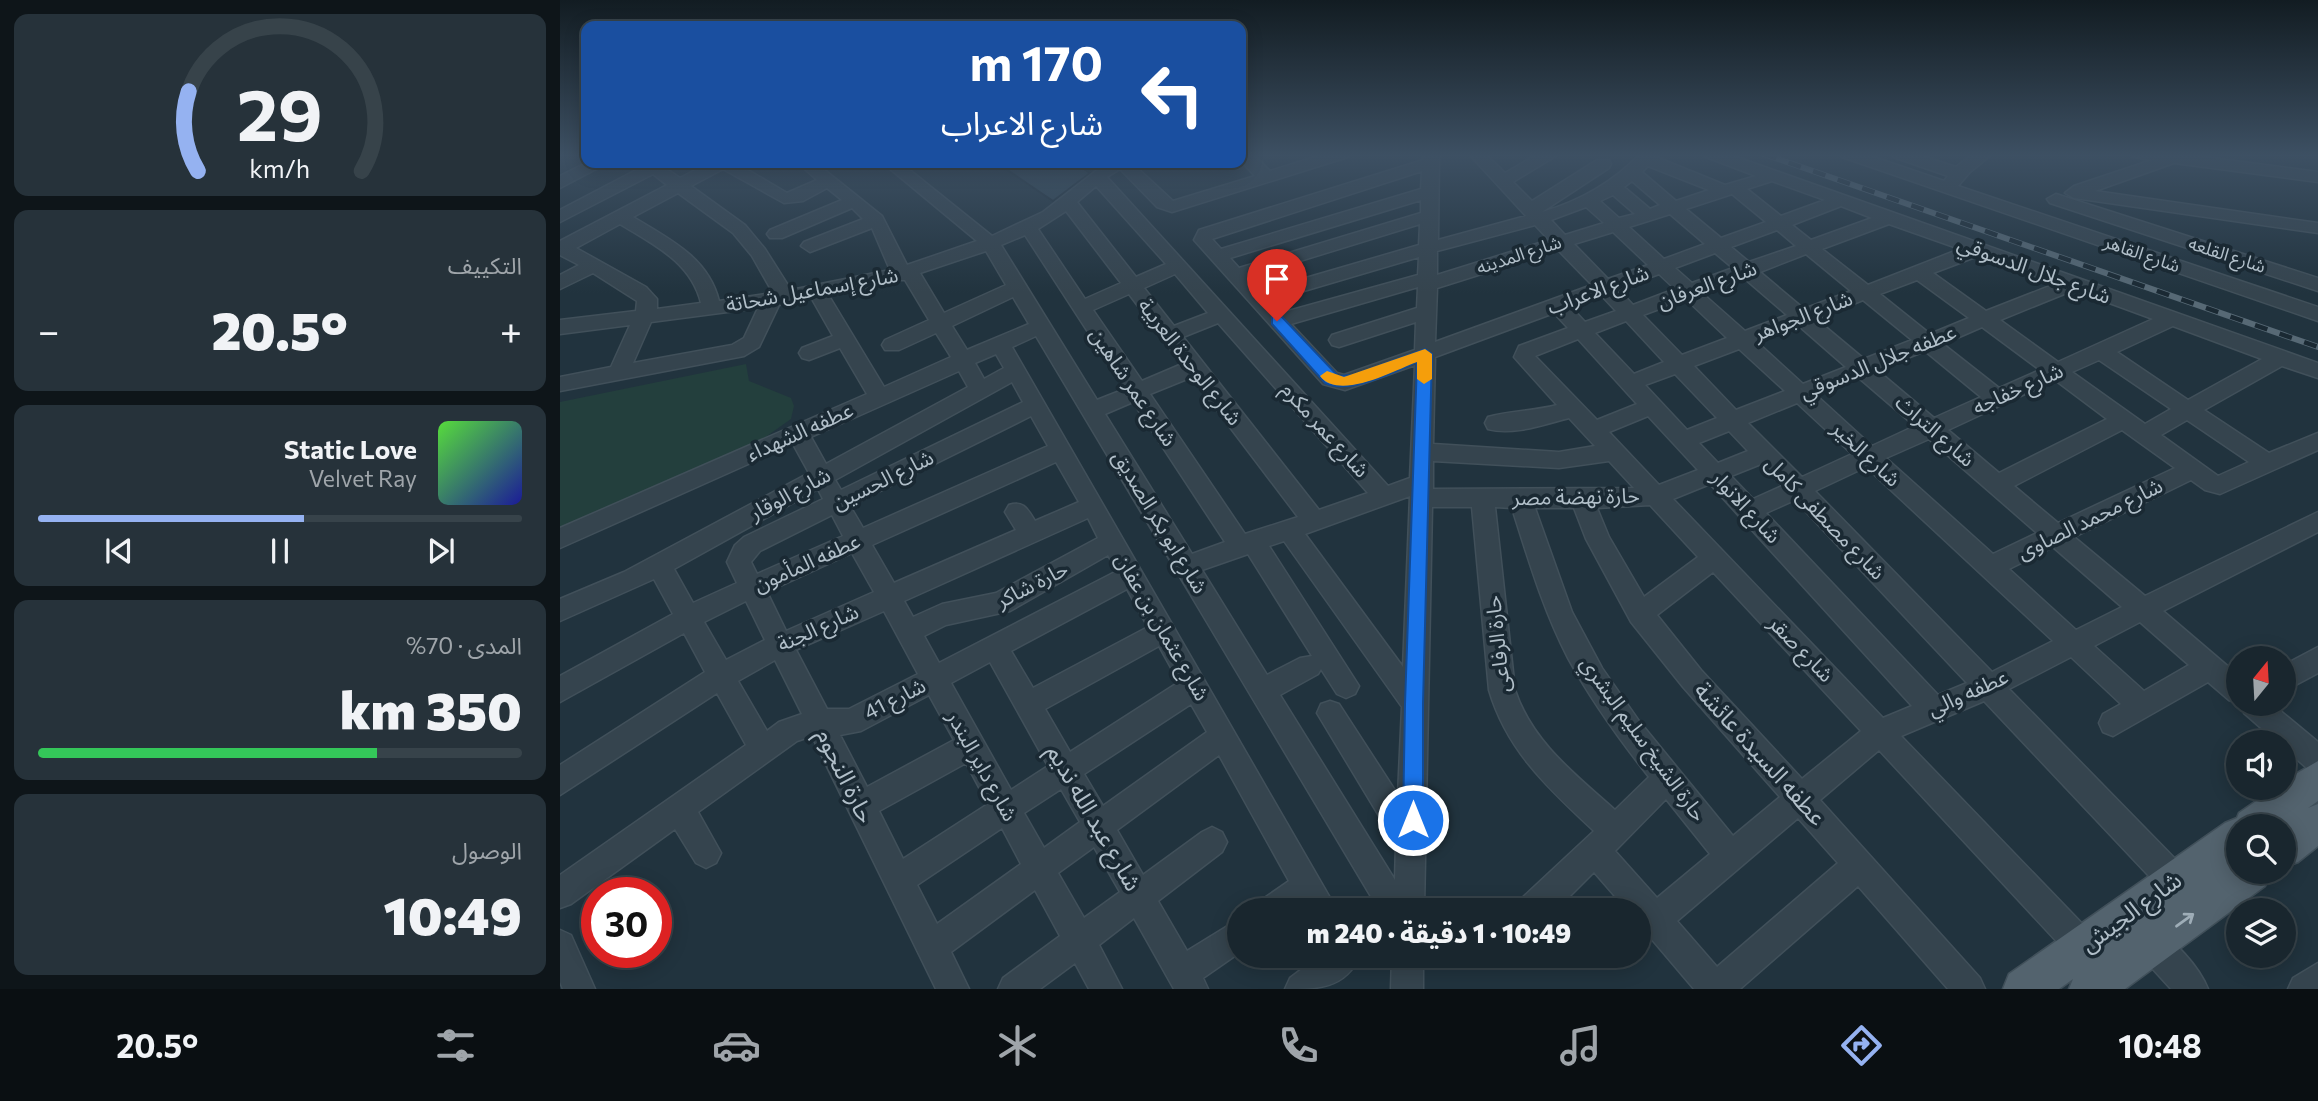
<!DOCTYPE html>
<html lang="ar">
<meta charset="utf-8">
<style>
body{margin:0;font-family:Commissioner,"Noto Sans Arabic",sans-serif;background:#26323a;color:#f1f3f6;direction:rtl;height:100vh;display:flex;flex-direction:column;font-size:26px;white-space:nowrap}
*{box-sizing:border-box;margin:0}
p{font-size:23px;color:#9fa5aa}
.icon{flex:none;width:38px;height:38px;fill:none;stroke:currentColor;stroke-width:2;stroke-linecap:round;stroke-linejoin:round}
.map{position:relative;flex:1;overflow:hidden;direction:ltr}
.panel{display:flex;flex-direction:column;gap:14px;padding:14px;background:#0e1519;width:560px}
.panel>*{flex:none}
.hud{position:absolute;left:21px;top:21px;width:665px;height:147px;border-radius:14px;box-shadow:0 4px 18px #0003,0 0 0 2px #37434a;direction:rtl;background:#1a4fa0;color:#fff;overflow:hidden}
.needle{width:46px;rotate:18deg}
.buttons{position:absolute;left:1666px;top:646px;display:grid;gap:14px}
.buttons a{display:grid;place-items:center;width:70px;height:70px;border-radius:50%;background:#19262e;box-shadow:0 4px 18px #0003,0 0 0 2px #37434a;font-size:35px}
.speed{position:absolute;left:21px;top:877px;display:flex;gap:14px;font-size:35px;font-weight:700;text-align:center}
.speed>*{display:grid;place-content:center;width:91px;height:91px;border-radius:50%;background:#19262e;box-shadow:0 4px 18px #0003,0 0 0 2px #37434a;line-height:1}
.speed .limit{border:10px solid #d22;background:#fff;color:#111}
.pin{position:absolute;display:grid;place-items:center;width:60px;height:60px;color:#fff;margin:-72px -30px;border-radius:50% 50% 50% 0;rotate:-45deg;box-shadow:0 0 7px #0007}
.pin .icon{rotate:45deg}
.me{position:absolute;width:77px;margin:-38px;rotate:0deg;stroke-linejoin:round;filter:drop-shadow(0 0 5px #0008)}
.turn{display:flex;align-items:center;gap:24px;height:147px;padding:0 28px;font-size:32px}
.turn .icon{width:91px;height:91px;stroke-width:2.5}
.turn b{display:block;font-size:49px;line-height:60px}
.big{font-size:52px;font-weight:800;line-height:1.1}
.panel .tile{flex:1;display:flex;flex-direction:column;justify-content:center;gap:10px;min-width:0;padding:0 24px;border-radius:14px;background:#26323a}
.panel .dial{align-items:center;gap:0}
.dial svg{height:182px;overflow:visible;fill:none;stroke:#37434a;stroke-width:7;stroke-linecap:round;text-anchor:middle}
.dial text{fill:#f1f3f6;stroke:none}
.song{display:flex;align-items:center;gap:21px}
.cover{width:84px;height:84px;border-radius:10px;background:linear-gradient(135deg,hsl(110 70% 55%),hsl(240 70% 35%))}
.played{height:7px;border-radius:4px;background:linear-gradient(90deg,#95b2f1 55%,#37434a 55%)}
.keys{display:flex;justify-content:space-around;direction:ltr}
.heat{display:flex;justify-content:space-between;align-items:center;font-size:38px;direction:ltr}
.charge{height:10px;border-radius:5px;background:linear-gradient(90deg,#34c759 70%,#37434a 0)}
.trip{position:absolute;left:667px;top:898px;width:424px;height:70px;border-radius:35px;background:#19262e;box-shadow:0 4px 18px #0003,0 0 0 2px #37434a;font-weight:800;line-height:70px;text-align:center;direction:rtl}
.menu{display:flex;height:112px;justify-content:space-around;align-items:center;background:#0a0f12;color:#9fa5aa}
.menu .icon{width:49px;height:49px}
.menu .on{color:#95b2f1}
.menu b{font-size:32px;color:#f1f3f6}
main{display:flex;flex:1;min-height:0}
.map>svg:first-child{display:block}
</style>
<main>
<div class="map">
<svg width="1758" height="989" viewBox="0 0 1758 989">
<rect width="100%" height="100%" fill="#21333e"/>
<!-- green -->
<path fill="#233f3d" d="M186,364l3,17 42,17 3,8 -3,13 -34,24 -197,85v-126z"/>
<!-- building -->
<path fill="#304552" stroke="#1c2b35" stroke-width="2" d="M437,163h77l16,10 -37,28z"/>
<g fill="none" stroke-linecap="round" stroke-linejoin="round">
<!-- minor casing -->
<g stroke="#41505a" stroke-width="3">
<g id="minor">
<path d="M681,154h12l17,17 54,-17h26l-2,3 -176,55 -15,-5 -37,-38 -13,8 281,309 22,-8 5,-113 -70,25 -22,-6 -129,-144 5,-10 224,-70v-6h16l-1,86 88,-24 -57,-62h17l19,19 33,-19h21l-46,28 19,19 65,-41h12l2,4 -2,4 -67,44c38,-11 71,-30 98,-58h18l-2,3 69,28 31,-9 -50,-19 -2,-3h24l590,209v15l-36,-12 -78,44 65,43 49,-20v17l-98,44 -15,-4 -14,-10 -117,57 71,59 173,-84v20l-155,79 75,64v28l-9,-3 -21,-18 -95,54 -10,-4 -4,-9 4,-9 18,-10 -50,-47 -62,32 177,181 4,11 -4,11 -11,4 -11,-4 -180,-191 -83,35 193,200 5,11 -5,11 -11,5 -11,-5 -193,-208 -59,50 160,178 5,11h-37l-90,-103 -118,103h-46l-56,-66v-13h-11l-33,-38 -38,38h-39l4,-11 73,-68c-45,-42 -87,-80 -105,-141l-17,-183h-40l-8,403h-45l-343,-574 -24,11 325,563h-32l-1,-2 -4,2h-41l4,-11 26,-18 -70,-126 -102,75 26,45 59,-43 10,-5 10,5 5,10 -5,10 -64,49 29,50 52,-32v34l-36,25 5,11h-34l-40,-71 -35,27 23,44h-33l-14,-26 -35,26h-42l5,-11 57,-42 -25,-46 -84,62 18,37h-33l-124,-253 -15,5 -99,71 23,41 -5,10 -10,5 -10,-5 -21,-34 -104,75 -11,4v-33l186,-130 -29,-52 -157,102v-30l145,-93 -21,-39 -124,69v-26l113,-62 -19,-35 -94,42v-22l64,-27 185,-99 -16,-29 -233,104v-20l307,-134 -27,-46 -31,12 -7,-2 -3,-5 3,-5 31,-12 -21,-37 -33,6 -20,42 -15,9 -184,35v-14l51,-10 19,-42 -70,9v-14l76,-9 1,-10 -44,-28 -33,16v-14l19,-10 -19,-10v-14l107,-56 -14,-11 -93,48v-12l82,-43 -2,-4h30l-5,5 15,10 29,-15h27l51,30 30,-13 -19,-17h18l66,53 25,49 70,-24 -94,-78h18l91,73 51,-24 62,-48 27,-1 41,38 82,-25 -14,-15zM1088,166l61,24 -33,11 -34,-29zM163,169l61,34 19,-2 24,-13 15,12 -72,30 -3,4 3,4h12l70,-30 11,11 -59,23 -3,4 9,6 62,-24 18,42 -99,20 -26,-41 -20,-24 -54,-39zM862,171l-1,18 -200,60 -9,-10zM1072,181l28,24 -10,4 -26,-22zM1212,181l53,19 -44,16 -34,-27zM536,186l70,78 -30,13 -59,-75zM118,193l55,40 19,23 21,37 -54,8c-11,-44 -50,-62 -86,-84zM1172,194l34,28 -45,16 -35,-29zM1053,195l22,19 -16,4 -19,-17zM861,200v13l-182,55 -9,-10zM1281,206l31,12 -61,22 -19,-15zM1026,207l18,16 -39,12 -14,-15zM506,211l55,72 -36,16 -47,-70zM1110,214l35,30 -41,15 -35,-32zM60,224c34,21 71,38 81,79l-44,6v-10l-11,-12 -70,-39zM860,224l-1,21 -158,46 -13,-14zM1329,224l71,25 -92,36 -46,-36zM975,225l14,15 -112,35v-24zM1217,230l19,16 -47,16 -18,-15zM1053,232l35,33 -40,14 -34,-35zM465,235l100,154 -28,11 -96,-155zM998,250l34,35 -157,57 2,-54zM426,251l20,34 -62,28 -24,-40zM1155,253l18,15 -41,15 -17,-15zM1246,254l45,37 -47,18 -44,-37zM1418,256l77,28 -69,27 -53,-38zM859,257l-1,18 -137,38 -11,-12zM615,274l33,39 -34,13 -30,-38zM1099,274l16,15 -42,16 -15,-16zM1184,278l43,37 -42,16 -43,-38zM338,280h7l24,40 -44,20 -3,5 3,5h14l37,-17 15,24 -67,30 -55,-91zM1357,280l52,38 -39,16 -50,-40zM858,287l-1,21 -85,27 -3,5 3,5 7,2 77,-25 -1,28 -71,25 -7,-2 -46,-49zM1514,290l79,29 -95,43 -58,-42zM569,294l53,70 -40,17 -49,-71zM1041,295l15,16 -31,11 -14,-15zM453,297l16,27 -62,26 -15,-24zM1126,299l41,39 -45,17 -39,-40zM1303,300l49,40 -48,19 -48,-40zM198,308l-14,30 -12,7 -99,18 18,-41zM994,313l14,15 -49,18 -5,11 43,48c-22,6 -47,6 -69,12l-3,6 3,6c25,7 57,-5 81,-11l26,28 -36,6 -126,-8 2,-87zM1066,321l38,41 -30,12 -39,-41zM658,323l150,170 -49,17 -136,-173zM1239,326l47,41 -43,17 -46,-42zM1613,326l89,33 -74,41 -71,-48zM1422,327l58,43 -41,18 -56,-44zM1018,339l59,65 -40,16 -62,-64zM1179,349l46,42 -49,19 -42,-44zM1365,351l56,46 -47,21 -57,-48zM436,354l8,14 -20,11 -9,-16zM1539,360l72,49 -26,15 -73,-52zM399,371l9,16 -142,77 -15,-27zM1115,374l42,44 -30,12 -42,-45zM632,377l106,140 -53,17 -95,-140zM1299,378l56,48 -43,20 -56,-51zM1495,380l52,39 -108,54 -51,-43zM452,382l11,20 -182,88 -6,-10zM573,402l92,140 -33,12 -87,-140zM1237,403l55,51 -50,23 -54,-54zM471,416l17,30 -185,82 -13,-22zM1088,416l50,54 -39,15 -50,-53zM1627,420l62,42 -31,14 -57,-41zM1562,430l53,38 -117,55 -44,-37zM1169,431l19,20 -30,12 -19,-20zM1369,439l108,94 -44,21 -107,-96zM873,461l126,7 50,-7 25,27 -201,1zM496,462l23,40 -44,19c-7,-11 -11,-21 -26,-16l-4,7 11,18 -122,53 -22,-38zM1201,464l21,22 -29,13 -22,-23zM1306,467l187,174 -61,31 -177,-181zM1150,484l202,222 -29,12 -210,-219zM258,489l5,10 -79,38 -9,8 -8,17 10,21 -44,20 -19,-34zM850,496l-7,171 -98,-133zM1235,500l172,183 -29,12 -172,-182zM1090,505l48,52 -54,40 -35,-60 -12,-29zM935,507l17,1c16,50 31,102 56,150 23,42 51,81 81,119l-34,33c-39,-35 -83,-68 -100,-120zM975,508h39l12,31 45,83 52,65 97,110 -47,39 -94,-115 -37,-53 -30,-56zM272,515l11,21 -86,38 -6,-12 9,-11zM528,518l10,20 -102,55 -54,11 -29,13 -9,-16zM724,541l118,166 -4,88 -59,-91 -9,-3 -9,3 -4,9 79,131 -1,36 -115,-185 38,-21 3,-5 16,25 9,4 9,-4 4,-8 -90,-140zM1493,547l69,60 -46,23 -67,-61zM292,553l22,39 -88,39 -19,-39zM688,554l64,102 -12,2 -33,17 -65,-105zM548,555l9,16 -178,92 -15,-27 22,-11 64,-14zM1153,572l148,159 -59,48 -101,-109 -44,-55zM567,589l21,38 -115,61 -22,-37zM186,601l19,39 -39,20 -22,-38zM324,611l34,63 -69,35h-22l-31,-59zM1580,622l49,43 -45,26 -50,-45zM599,646l20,36 -109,70 -25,-43zM215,660l27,54 -23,8 -12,9 -29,-50zM430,662l58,104 -37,24 -60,-107zM369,695l25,45 -87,47 -27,-52 21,-4zM631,704l16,28 -104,74 -19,-32zM406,763l22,41 -85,55 -24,-48zM501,789l19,33 -36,26 -20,-35zM1106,799l44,55 -53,44 -42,-47zM1238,818l40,45 -121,104 -40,-46zM442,828l19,36 -84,60 -20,-39zM534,847l26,45 -36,26 -26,-45z"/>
<path d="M1280,154h25l79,27 4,-5 -55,-19 -2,-3h25l40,13 17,-13h19l-22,18 -12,14 360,121v14l-476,-164z"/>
<path d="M1572,154h49l137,18v10l-144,-19 -79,28 223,32v10l-244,-35 -9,-5 9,-7 78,-26 -18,-3z"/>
<path d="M26,163h9l5,4 -40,21v-12z"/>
<path d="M1496,194l262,84v13l-268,-88 -3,-4z"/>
<path d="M1758,647v26l-34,18v-26z"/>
<path d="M1680,704h32l46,38v31l-10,-4 -24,-21v-6h-7l-33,-29z"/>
<path d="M1591,928c22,9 48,39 57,61h-37l-31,-34 -5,-11 5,-11z"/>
<path d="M0,930l11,5 24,54h-32l-3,-7z"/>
<path d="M759,956h41c-15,33 -43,33 -75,33l5,-11z"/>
<path d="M832,956h31v33h-32z"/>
<path d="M1758,963v26h-30l5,-11z"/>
</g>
</g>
<!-- major casing -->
<g stroke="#41505a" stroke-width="3">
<path id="major" d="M1758,761v40l-10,7 10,-4v42l-20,16 -14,5v-41h-46v46h32l-5,14 -140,103h-56l4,-10 -14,10h-56l6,-15 216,-151 12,-5 2,-5 36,-25h9v-7z"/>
</g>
<!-- minor -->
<use href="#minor" fill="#35444e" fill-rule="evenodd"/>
<!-- major -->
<use href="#major" fill="#53636e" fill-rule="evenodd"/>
<!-- rail casing -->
<g stroke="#576975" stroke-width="6">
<path id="rail" d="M1204,154l554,193"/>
</g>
<!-- rail -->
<use href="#rail" stroke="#1a2933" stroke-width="4.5" stroke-dasharray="13" stroke-linecap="butt"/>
</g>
<!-- one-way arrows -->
<defs><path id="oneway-shaft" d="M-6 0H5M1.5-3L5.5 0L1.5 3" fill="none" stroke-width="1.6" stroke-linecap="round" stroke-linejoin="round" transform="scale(1.75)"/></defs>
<use stroke="#9eadb7" href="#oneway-shaft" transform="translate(1625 920) rotate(-36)"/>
<!-- sky -->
<linearGradient id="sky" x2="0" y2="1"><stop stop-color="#121c22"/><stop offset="0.53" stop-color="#3d5063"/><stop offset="1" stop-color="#3d5063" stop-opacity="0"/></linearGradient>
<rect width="1758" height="293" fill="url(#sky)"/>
<!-- route -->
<path fill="#1a73e8" stroke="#114b97" stroke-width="2" d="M717,316l5,1 56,59 15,-1 72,-26 7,5 -9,350v116l-3,8 -7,2 -7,-2 -3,-8 2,-116 12,-342c-25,10 -65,33 -92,21l-53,-59v-7z"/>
<!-- slow -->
<path fill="#f59e0b" d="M865,349l7,5v25l-8,5 -7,-5v-17c-24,9 -78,39 -97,14l7,-5 17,6z"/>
<g text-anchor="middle" stroke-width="7" stroke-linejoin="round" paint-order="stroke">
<!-- far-street labels -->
<g font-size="18" fill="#b1bfc9" stroke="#1a2933">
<text transform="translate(1582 254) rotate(19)" y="6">شارع القاهر</text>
<text transform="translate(959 255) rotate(-18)" y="6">شارع المدينه</text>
<text transform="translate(1667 255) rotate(18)" y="6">شارع القلعه</text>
</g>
<!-- street labels -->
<g font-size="21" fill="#b1bfc9" stroke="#1a2933">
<text transform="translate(1474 270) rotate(20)" y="7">شارع جلال الدسوقي</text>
<text transform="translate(1147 285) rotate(-20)" y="7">شارع العرفان</text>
<text transform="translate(252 290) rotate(-10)" y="7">شارع إسماعيل شحاتة</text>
<text transform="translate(1038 290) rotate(-20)" y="7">شارع الاعراب</text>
<text transform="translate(1243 316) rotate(-21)" y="7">شارع الجواهر</text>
<text transform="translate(630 362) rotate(52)" y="7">شارع الوحدة العربية</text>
<text transform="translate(1318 362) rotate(-22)" y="7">عطفه جلال الدسوقي</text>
<text transform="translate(573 387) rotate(56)" y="7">شارع عمر شاهين</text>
<text transform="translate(1458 389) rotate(-24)" y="7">شارع خفاجه</text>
<text transform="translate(765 430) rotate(48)" y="7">شارع عمر مكرم</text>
<text transform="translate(1375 431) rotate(41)" y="7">شارع التراث</text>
<text transform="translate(240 432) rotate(-24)" y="7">عطفه الشهداء</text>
<text transform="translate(1306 454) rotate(43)" y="7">شارع الخير</text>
<text transform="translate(323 480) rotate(-26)" y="7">شارع الحسين</text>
<text transform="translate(230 494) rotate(-28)" y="7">شارع الوقار</text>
<text transform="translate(1016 497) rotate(-1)" y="7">حارة نهضة مصر</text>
<text transform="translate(1186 507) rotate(47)" y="7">شارع الانوار</text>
<text transform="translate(1265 518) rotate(46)" y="7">شارع مصطفى كامل</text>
<text transform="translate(1530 519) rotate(-26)" y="7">شارع محمد الصاوى</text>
<text transform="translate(600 522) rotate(59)" y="7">شارع ابو بكر الصديق</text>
<text transform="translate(247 563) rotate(-24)" y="7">عطفه المأمون</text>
<text transform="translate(472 585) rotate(-27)" y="7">حارة شاكر</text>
<text transform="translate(602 627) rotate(60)" y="7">شارع عثمان بن عفان</text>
<text transform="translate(258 628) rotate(-24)" y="7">شارع الجنة</text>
<text transform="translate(938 644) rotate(-96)" y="7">حارة الرفاعى</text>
<text transform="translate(1241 649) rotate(46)" y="7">شارع صقر</text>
<text transform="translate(1408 693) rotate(-24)" y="7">عطفه والي</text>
<text transform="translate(335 699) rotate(-27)" y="7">شارع 41</text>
<text transform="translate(1083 739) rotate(54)" y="7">حارة الشيخ سليم البشري</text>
<text transform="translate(422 766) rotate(61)" y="7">شارع داير البندر</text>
</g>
<!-- near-street labels -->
<g font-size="24" fill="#b1bfc9" stroke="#1a2933">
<text transform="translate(1200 754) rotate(48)" y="8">عطفه السيدة عائشة</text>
<text transform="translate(285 776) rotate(64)" y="8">حارة النجوم</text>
<text transform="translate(534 818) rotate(60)" y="8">شارع عبد الله نديم</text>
<text transform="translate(1571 912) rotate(-36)" y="8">شارع الجيش</text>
</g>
</g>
</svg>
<div class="buttons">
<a><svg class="needle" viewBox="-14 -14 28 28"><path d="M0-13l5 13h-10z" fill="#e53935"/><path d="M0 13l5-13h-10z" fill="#9fa5aa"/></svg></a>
<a><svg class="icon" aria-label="sound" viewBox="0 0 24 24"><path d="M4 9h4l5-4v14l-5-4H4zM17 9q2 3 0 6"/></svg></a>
<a><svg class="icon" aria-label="search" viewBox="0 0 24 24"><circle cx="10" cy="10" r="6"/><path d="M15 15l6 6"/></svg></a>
<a><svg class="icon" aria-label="layers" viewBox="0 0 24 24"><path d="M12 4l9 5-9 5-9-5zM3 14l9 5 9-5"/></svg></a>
</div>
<div class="speed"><div class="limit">30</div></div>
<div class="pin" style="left:717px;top:321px;background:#d93025"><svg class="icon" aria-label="arrive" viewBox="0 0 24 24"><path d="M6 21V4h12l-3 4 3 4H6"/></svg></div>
<svg class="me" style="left:853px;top:820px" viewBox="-20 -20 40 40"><circle r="17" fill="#1a73e8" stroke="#fff" stroke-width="3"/><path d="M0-11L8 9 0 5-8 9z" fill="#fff"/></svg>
<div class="trip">10:49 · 1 دقيقة · 240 m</div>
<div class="hud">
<div class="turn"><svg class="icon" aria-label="left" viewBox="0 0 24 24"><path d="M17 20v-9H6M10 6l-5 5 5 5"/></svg><div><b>170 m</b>شارع الاعراب</div></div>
</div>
</div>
<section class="panel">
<div class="tile dial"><svg viewBox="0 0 100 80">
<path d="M14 69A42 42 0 1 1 86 69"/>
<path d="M14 69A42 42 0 0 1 10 34" stroke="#95b2f1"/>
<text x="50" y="56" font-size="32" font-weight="700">29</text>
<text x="50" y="72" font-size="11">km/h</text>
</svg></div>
<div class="tile"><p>التكييف</p>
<div class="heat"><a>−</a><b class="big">20.5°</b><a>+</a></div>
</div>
<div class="tile">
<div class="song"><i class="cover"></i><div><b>Static Love</b><p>Velvet Ray</p></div></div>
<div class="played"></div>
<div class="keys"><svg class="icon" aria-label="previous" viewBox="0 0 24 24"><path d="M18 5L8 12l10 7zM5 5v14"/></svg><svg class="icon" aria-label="pause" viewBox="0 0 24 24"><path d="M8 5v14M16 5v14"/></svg><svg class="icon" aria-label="next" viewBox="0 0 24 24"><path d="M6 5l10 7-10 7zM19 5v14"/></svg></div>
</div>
<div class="tile"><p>المدى · 70%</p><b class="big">350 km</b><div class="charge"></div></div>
<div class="tile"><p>الوصول</p><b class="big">10:49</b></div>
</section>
</main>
<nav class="menu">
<b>10:48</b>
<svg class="icon on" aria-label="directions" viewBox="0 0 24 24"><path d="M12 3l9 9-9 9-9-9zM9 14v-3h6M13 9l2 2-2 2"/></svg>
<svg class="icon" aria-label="music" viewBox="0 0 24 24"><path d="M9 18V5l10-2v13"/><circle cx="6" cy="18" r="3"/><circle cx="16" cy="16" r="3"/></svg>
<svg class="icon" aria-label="phone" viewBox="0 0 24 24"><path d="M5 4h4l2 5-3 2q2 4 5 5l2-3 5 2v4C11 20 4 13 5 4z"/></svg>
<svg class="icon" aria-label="climate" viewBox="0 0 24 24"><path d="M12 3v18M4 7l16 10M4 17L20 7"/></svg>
<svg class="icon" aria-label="car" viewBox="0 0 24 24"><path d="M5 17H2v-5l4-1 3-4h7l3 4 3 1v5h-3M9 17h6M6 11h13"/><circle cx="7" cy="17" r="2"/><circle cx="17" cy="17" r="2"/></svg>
<svg class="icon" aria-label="filters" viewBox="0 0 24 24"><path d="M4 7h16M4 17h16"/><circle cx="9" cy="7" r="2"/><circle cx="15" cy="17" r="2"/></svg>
<b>20.5°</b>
</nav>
